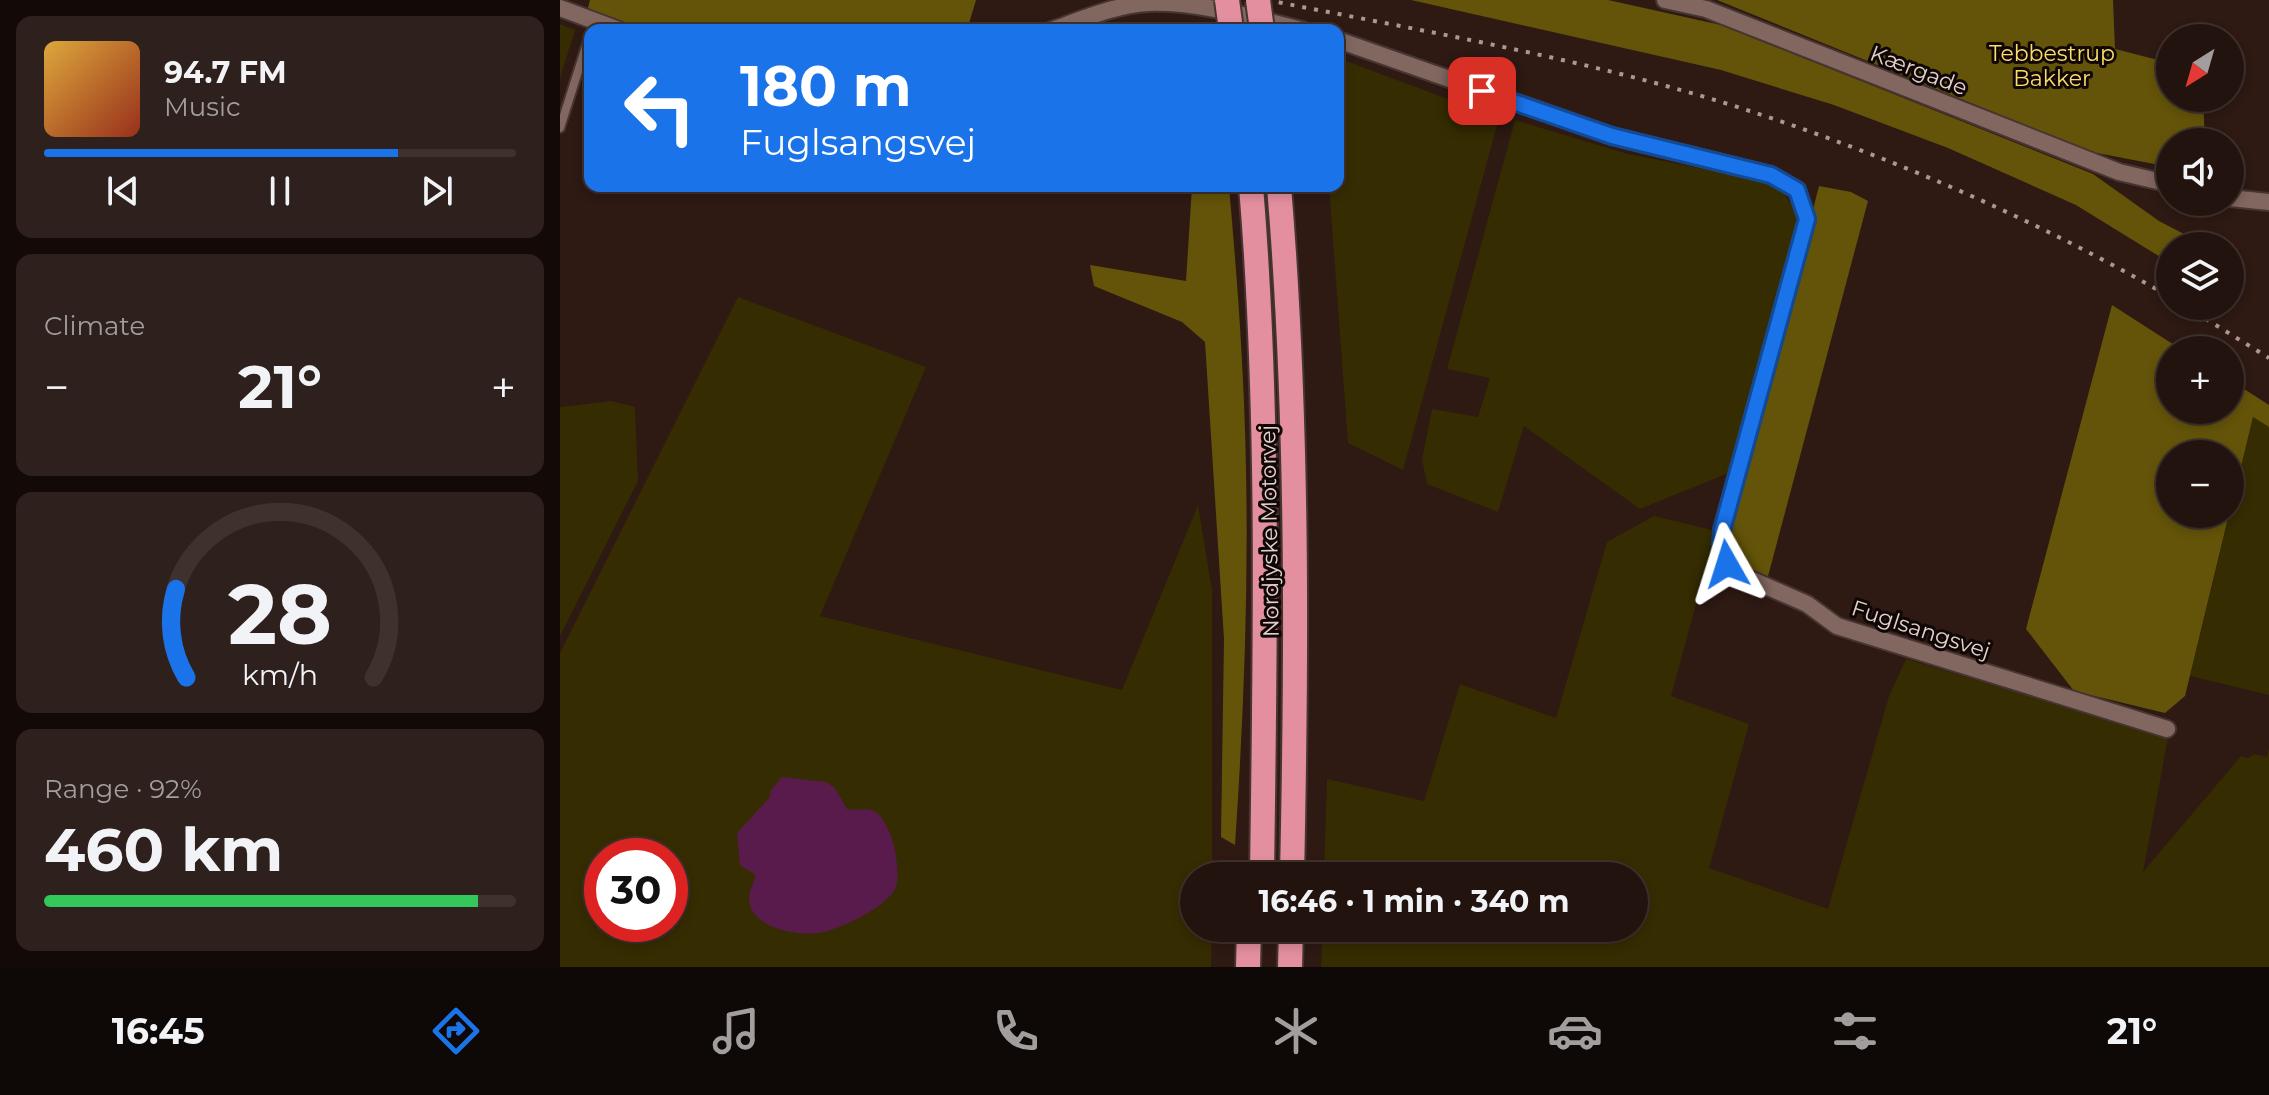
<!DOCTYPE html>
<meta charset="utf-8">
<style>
body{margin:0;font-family:Montserrat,sans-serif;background:#2e201c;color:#f1f3f6;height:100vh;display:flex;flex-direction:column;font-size:30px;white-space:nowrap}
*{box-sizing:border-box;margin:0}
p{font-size:26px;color:#a29e9e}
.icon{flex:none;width:44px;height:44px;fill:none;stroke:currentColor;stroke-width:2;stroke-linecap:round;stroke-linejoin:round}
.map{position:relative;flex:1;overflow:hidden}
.side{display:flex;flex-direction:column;gap:16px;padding:16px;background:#130a08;width:560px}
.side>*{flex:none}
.top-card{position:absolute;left:24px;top:24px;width:760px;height:168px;border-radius:16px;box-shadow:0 4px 12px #0003,0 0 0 2px #3f322e;background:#1a73e8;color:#fff;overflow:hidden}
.needle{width:52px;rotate:217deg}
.controls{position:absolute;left:1596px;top:24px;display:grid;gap:16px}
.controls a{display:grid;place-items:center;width:88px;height:88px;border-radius:50%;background:#22130e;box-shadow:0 4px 12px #0003,0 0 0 2px #3f322e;font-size:40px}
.speed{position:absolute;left:24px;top:838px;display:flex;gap:16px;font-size:40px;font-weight:700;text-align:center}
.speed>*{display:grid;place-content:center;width:104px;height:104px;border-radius:50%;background:#22130e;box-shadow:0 4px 12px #0003,0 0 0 2px #3f322e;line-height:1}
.speed .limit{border:12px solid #d22;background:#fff;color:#111}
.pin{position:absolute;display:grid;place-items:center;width:68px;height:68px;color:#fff;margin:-34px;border-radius:16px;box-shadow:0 4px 12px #0006}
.me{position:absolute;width:88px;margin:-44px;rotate:354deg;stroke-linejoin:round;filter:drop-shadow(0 0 6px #0008)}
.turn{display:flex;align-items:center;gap:28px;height:168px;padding:0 24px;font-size:36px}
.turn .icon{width:104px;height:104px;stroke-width:2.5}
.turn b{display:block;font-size:56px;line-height:68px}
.big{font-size:60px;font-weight:700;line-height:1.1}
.side .widget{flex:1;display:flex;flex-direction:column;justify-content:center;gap:12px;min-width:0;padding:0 28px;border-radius:16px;background:#2e201c}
.side .dial{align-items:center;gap:0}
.dial svg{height:208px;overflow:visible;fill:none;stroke:#3f322e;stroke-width:7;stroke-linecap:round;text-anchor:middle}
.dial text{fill:#f1f3f6;stroke:none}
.song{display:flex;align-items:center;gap:24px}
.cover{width:96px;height:96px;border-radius:12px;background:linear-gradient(135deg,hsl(40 70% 55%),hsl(10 70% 35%))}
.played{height:8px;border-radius:4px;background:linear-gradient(90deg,#1a73e8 75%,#3f322e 75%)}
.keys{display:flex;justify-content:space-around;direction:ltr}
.heat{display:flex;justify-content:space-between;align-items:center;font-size:44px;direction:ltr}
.charge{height:12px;border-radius:6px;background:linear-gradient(90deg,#34c759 92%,#3f322e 0)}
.trip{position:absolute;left:620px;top:862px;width:468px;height:80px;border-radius:40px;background:#22130e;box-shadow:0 4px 12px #0003,0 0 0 2px #3f322e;font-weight:700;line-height:80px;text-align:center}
.menu{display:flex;height:128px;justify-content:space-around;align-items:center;background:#0e0806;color:#a29e9e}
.menu .icon{width:56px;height:56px}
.menu .current{color:#1a73e8}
.menu b{font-size:36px;color:#f1f3f6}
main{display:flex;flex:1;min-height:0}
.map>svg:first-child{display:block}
</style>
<main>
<section class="side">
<div class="widget">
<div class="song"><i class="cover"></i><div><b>94.7 FM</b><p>Music</p></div></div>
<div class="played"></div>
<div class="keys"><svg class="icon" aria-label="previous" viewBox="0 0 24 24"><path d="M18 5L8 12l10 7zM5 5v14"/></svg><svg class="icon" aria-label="pause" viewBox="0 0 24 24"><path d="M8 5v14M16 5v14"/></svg><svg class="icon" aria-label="next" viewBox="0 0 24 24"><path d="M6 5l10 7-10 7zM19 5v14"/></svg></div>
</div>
<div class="widget"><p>Climate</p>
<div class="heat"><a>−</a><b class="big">21°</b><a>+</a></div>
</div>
<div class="widget dial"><svg viewBox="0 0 100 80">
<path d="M14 69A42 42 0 1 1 86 69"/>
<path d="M14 69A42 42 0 0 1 10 35" stroke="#1a73e8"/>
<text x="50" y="56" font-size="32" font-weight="700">28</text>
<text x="50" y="72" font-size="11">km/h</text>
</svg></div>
<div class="widget"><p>Range · 92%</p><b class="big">460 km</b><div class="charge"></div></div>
</section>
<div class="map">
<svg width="1709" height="967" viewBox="0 0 1709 967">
<rect width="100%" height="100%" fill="#2e1913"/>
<!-- green -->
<g fill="#352c02" fill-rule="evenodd">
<path d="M0,24l15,6 -15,48z"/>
<path d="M778,58l161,60 -96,352 -55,-27 -19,-257h9z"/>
<path d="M955,120l113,34 132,26 22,11 15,22 -2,33 -59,224 -96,39 -116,-83 -26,86 -71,-28 -5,-25 10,-50 46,8 12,-39 -43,-9z"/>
<path d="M178,297l188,70 -106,249 302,74 76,-185 14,85v286h-18v52h18l-1,39h-651v-314zM42,856h68v68h-68z"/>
<path d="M51,401l24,6 3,74 -78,155v-229z"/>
<path d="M1693,416l16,11v268l-79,-19z"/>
<path d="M1094,516l62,15 -45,165 78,28 -40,144 119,41 61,-213 17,-37 262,79 -25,134 98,-116 7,2 6,-4 13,3 2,-9v219h-948l2,-39h311v-52h-310l3,-97 97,22 36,-117 96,34 51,-176z"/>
</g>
<!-- forest -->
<g fill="#645409">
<path d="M30,0h386l-9,30h-312l-68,-18z"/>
<path d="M851,0h197l113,25 372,149 66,47 48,25h-37v17l-94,-58 -128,-57 -114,-43 -113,-35z"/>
<path d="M1157,0h396l2,49 55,14v35h33l2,44h-35v25l-78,-15z"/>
<path d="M632,186h37c5,58 10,117 13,175 9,161 4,323 -7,484l-14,-8 3,-198 -19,-297 -23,-20 -88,-36 -4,-21 96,16z"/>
<path d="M1259,186l32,6 17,9 -101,379 -34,-18 -4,-21z"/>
<path d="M1552,305l70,45h-12v60h60v-30l39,25v22l-16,-10 -23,95v-58h-60v60h59l-44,182 -20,17 -91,-22 -48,-62z"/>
</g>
<!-- water -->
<path fill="#591b4c" d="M222,777l44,5 9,6 12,21c8,2 16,-1 24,1 14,3 24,34 25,46 1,10 3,21 0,31 -7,19 -57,43 -77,46 -22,3 -70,-5 -70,-35 0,-7 5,-17 7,-23l-16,-10 -3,-32 33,-36 1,-7z"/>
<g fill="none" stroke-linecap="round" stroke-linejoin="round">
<!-- service casing -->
<g stroke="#463532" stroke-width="12">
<path id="service" d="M0,128l30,-94"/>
</g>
<!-- minor casing -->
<g stroke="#463532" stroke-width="20">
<g id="minor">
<path d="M1105,0l41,9 413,163 51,12"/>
<path d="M0,8l59,22"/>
<path d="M492,30c31,-11 63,-25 96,-27 52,-2 104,15 154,27"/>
<path d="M778,40l274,96 159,39 26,15 10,29 -85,311 -1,18 6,16 16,12 64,28 30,22 330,103"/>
<path d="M1670,198l39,4"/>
</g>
</g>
<!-- motorway casing -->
<g stroke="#463532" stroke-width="28">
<g id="motorway">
<path d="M691,186c19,230 14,460 11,690"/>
<path d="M719,186c19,230 18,459 13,690"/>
<path d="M688,967l1,-39"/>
<path d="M730,967l1,-39"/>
</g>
</g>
<!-- service -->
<use href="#service" stroke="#81675f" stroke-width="8"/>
<!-- minor -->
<use href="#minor" stroke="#81675f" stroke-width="16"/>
<!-- motorway -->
<use href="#motorway" stroke="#e48fa0" stroke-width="24"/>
<!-- rail -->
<g stroke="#a99893" stroke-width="4" stroke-dasharray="4 8" stroke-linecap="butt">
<path d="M707,0c161,32 326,60 483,111 146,48 287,109 420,186"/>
<path d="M1625,306l84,52"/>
</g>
<!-- motorway-bridge casing -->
<g stroke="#463532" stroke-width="28" stroke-linecap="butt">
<g id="motorway-bridge">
<path d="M667,0l4,30"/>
<path d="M698,0l4,30"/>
</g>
</g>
<!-- motorway-bridge -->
<use href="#motorway-bridge" stroke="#e48fa0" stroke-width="24"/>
</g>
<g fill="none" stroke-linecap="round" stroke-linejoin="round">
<!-- route casing -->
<g stroke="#114b97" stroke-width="20">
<path id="route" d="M922,91l130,45 159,39 26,15 10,29 -85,311 -1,18 6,16"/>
</g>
<!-- route -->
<use href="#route" stroke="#1a73e8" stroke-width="14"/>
</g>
<g text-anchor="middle" stroke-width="6" stroke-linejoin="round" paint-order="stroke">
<!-- park labels -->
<g font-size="22" fill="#fade68" stroke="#100705">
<text x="1492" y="61">Tebbestrup<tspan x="1492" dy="25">Bakker</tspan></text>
</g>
<!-- street labels -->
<g font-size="22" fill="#e0d1cc" stroke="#100705">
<text transform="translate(1359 70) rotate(21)" y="8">Kærgade</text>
<text transform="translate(709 531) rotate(-91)" y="8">Nordjyske Motorvej</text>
<text transform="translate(1361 629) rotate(18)" y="8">Fuglsangsvej</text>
</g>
</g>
</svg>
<div class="controls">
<a><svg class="needle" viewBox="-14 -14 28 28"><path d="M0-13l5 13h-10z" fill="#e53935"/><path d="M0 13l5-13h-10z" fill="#a29e9e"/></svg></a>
<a><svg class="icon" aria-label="sound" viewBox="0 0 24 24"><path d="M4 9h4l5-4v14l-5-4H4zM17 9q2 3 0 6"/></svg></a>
<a><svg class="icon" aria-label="layers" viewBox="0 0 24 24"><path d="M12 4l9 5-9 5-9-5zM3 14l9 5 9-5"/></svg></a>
<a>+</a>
<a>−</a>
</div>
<div class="speed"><div class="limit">30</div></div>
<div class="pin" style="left:922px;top:91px;background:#d93025"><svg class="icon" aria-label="arrive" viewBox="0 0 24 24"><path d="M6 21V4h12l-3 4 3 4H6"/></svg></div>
<svg class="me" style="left:1167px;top:564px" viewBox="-20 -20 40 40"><path d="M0-17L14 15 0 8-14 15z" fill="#1a73e8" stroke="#fff" stroke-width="4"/></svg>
<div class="trip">16:46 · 1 min · 340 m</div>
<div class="top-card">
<div class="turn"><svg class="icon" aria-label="left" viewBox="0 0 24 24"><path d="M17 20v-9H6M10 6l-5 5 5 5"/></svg><div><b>180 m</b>Fuglsangsvej</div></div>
</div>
</div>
</main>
<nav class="menu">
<b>16:45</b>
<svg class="icon current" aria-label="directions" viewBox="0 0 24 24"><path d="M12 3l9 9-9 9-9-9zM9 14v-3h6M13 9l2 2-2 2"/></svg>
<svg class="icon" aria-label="music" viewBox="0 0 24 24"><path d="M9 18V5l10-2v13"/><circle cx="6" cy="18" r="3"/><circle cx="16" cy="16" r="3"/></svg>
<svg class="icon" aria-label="phone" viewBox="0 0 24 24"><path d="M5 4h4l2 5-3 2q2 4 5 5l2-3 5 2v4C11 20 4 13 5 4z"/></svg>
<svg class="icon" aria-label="climate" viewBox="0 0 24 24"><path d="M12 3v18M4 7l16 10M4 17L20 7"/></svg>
<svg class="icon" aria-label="car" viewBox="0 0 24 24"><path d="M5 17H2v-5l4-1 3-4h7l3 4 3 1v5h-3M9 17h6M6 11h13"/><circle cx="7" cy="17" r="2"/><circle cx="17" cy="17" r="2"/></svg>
<svg class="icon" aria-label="filters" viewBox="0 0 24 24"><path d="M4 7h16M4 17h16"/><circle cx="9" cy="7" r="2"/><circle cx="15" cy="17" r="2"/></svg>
<b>21°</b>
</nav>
